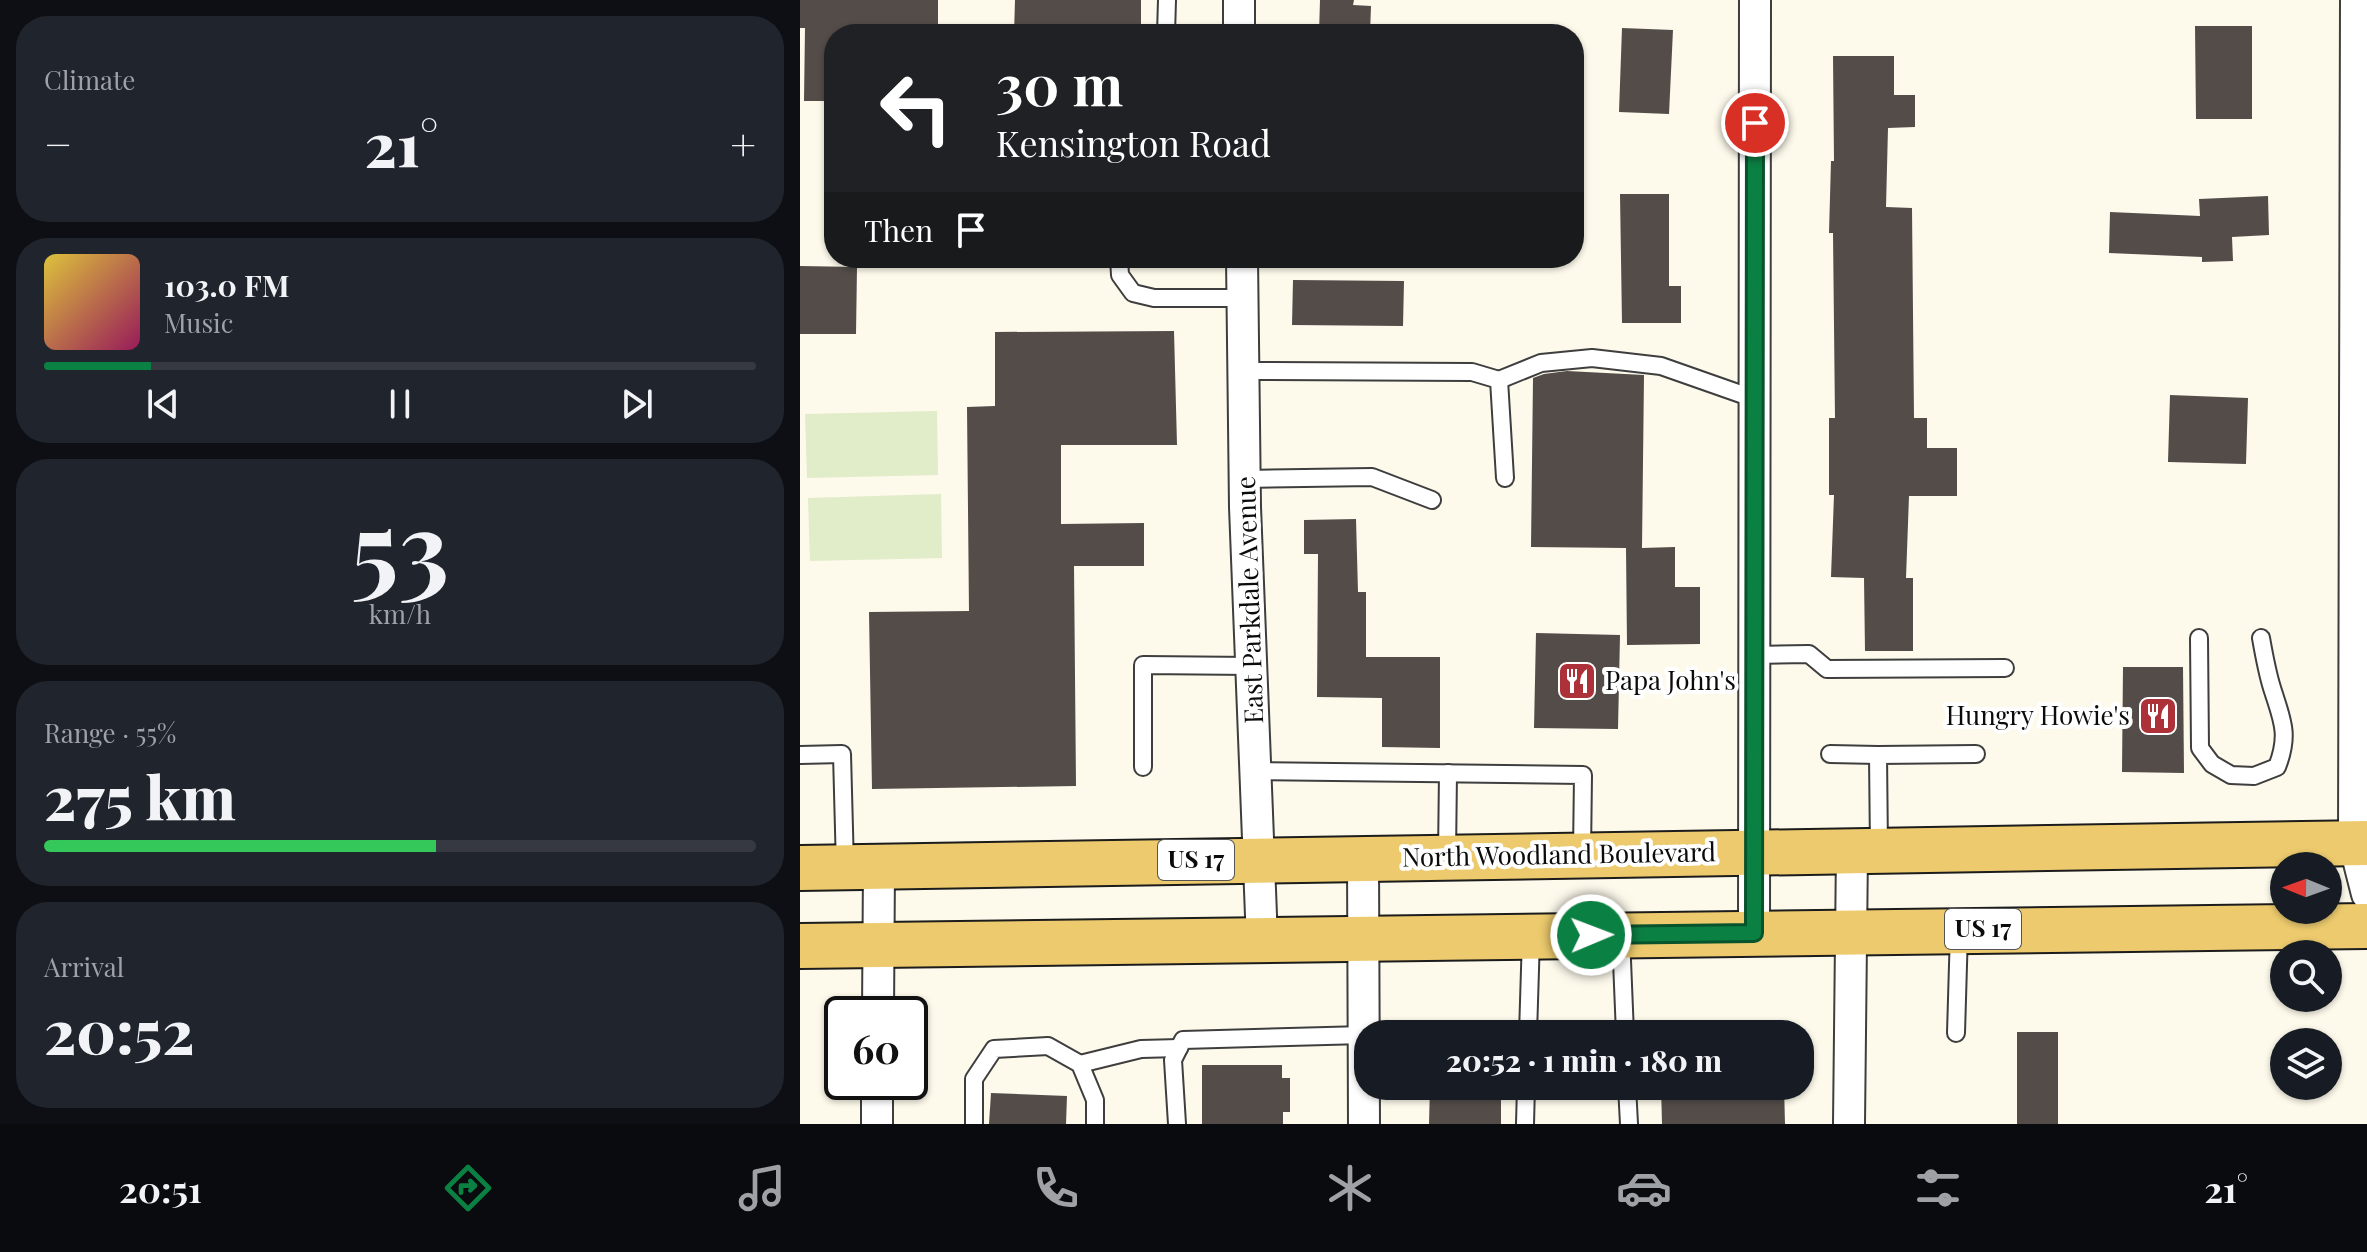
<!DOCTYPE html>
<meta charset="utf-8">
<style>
body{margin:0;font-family:"Playfair Display",serif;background:#20242c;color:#f1f3f6;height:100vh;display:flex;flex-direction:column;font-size:30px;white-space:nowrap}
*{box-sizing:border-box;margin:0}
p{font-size:26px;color:#9ea1a6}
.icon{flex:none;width:44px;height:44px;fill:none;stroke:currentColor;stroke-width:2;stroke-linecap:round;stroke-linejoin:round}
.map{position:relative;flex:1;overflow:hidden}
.drawer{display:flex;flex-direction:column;gap:16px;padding:16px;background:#0d0f14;width:800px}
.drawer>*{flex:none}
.top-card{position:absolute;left:24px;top:24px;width:760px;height:244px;border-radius:32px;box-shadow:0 2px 6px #0004;background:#202124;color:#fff;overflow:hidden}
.needle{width:52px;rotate:271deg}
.buttons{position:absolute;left:1470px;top:852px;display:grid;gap:16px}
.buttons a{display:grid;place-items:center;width:72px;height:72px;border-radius:50%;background:#171b24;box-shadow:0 2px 6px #0004;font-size:40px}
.speed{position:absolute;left:24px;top:996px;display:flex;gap:16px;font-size:40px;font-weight:700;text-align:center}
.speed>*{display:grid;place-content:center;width:104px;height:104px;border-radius:50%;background:#171b24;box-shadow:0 2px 6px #0004;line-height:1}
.speed .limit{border:4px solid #111;border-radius:12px;background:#fff;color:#111}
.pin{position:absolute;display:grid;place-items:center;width:68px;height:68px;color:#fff;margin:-34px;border:4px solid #fff;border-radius:50%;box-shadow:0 2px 8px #0007}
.me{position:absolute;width:88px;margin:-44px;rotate:89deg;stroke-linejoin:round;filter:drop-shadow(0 0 6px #0008)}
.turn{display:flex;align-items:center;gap:28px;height:168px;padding:0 40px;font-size:36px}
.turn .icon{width:104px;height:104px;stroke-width:2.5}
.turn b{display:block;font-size:56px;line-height:68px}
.then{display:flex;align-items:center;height:76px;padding:0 40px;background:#0003;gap:16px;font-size:30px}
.big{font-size:60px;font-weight:800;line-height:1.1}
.drawer .tile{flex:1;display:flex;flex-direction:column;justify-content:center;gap:12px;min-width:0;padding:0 28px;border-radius:32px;background:#20242c}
.drawer .dial{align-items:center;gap:0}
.dial b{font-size:104px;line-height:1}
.song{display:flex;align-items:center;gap:24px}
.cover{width:96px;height:96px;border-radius:12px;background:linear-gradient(135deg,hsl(50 70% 55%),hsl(330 70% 35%))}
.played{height:8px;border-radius:4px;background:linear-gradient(90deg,#0b8043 15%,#363941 15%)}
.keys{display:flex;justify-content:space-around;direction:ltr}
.heat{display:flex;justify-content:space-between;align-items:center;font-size:44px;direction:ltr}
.charge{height:12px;border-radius:6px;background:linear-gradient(90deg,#34c759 55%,#363941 0)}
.trip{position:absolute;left:554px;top:1020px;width:460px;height:80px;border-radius:32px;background:#171b24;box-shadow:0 2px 6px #0004;font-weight:800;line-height:80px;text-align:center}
.tab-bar{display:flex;height:128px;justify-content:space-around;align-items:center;background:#090b0e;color:#9ea1a6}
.tab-bar .icon{width:56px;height:56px}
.tab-bar .active{color:#0b8043}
.tab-bar b{font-size:36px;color:#f1f3f6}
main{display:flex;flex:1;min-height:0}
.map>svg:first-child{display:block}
</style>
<main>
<section class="drawer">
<div class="tile"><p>Climate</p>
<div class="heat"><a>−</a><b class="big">21°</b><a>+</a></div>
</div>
<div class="tile">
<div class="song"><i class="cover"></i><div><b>103.0 FM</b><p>Music</p></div></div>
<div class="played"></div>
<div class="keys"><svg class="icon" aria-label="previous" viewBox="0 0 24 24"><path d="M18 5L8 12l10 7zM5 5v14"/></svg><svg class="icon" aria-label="pause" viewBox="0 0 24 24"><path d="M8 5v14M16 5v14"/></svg><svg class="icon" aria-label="next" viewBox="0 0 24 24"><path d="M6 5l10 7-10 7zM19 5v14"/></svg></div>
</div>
<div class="tile dial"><b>53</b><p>km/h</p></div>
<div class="tile"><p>Range · 55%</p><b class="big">275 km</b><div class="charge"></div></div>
<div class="tile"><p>Arrival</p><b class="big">20:52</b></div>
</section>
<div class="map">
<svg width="1567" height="1124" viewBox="0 0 1567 1124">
<rect width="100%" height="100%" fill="#fdf9eb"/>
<!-- pitch -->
<g fill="#e1ecc9">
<path d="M137,411l1,64 -131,3 -2,-64z"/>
<path d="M141,494l1,64 -132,3 -2,-63z"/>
</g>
<!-- building -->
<g fill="#534c49">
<path d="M0,0h138v34h-104v67h-30l1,-73h-5z"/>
<path d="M215,0h126v30h-30v4h-97z"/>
<path d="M520,0h34l-1,5 18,1 -1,28h-51z"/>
<path d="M1395,26h57v93h-56z"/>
<path d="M822,28l51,2 -4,84 -50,-2z"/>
<path d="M1033,56h61v39h21v32l-27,1 -2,79 26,1 2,210h13v30h30v48h-48l-3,82h7v73h-48l-1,-73 -33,-1 3,-82h-5v-77h6l-2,-185h-4l2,-72h3z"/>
<path d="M820,194h49v92h12v37h-59z"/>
<path d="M1468,196l1,39 -37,2 1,24 -31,1v-5l-93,-4 1,-41 90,4 -1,-17z"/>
<path d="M0,266l57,1 -1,67h-56z"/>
<path d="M493,280l111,1 -1,45 -111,-1z"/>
<path d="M374,331l3,114h-116v79l83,-1v43h-70l2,220 -204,3 -3,-177 100,-1 -2,-204 28,-1v-74z"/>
<path d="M767,371l77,4 -2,173 33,-1v40h25v57l-73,1 -1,-97 -95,-1 2,-169 11,-4z"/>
<path d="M1370,395l78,3 -2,66 -78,-2z"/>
<path d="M556,519l2,73h8v65h74v91l-58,-1v-49l-65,-1 1,-143h-14v-34z"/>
<path d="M736,633l84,2 -2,94 -84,-1z"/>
<path d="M1323,667h60l1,106 -62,-1z"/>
<path d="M983,1021v13h-122l-1,-11z"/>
<rect x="1217" y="1032" width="41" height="92"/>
<path d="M402,1065h80v13h8v34h-7v12h-81z"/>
<path d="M630,1086h71v38h-72z"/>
<path d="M861,1086h123l1,38h-123z"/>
<path d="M191,1093l76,3 -1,28h-77z"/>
</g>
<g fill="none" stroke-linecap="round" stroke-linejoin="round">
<!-- lane casing -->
<g stroke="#3e3e3e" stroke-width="20">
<g id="lane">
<path d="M366,34l1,-34"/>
<path d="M319,258l1,17 13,18 21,5h89"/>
<path d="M444,371l228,1 27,8 6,98"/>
<path d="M699,380l42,-17 51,-5 69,8 94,33"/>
<path d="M445,479l127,-2 60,23"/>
<path d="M1399,638l1,110 12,16 19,11 23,1 23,-9c13,-33 5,-47 -5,-79 -5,-16 -8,-33 -11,-50"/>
<path d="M954,655l55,-1 18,15 178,-1"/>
<path d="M1030,754l48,1"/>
<path d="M0,755l42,-1 3,113"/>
<path d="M343,767v-102l109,1"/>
<path d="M456,771l327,4 -1,78"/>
<path d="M1079,849l-1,-94 98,-1"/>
<path d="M647,855l1,-82"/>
<path d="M821,936l4,98"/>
<path d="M1156,1033l3,-102"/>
<path d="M728,1034l3,-97"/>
<path d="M280,1064l61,-15 38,-1"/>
<path d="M827,1086l2,38"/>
<path d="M174,1124v-45l20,-30 54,-3 32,18 15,36v24"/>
<path d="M377,1124l-4,-64 10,-20 181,-5"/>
<path d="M725,1124l1,-38"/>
</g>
</g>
<!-- street casing -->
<g stroke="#3e3e3e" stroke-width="34">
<g id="street">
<path d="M439,0v34"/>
<path d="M1556,0l-2,843 13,51"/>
<path d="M442,258l3,249 17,434"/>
<path d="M563,858l1,266"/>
<path d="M954,933l1,-933"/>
<path d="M78,1014l1,-148"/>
<path d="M77,1124v-42"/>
<path d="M1049,1124l3,-274"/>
</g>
</g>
<!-- primary casing -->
<g stroke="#1c1c1c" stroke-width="48">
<g id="primary">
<path d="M0,868l1567,-25"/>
<path d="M0,946l1567,-20"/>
</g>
</g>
<!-- lane -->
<use href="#lane" stroke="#fff" stroke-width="16"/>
<!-- street -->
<use href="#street" stroke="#fff" stroke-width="30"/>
<!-- primary -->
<use href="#primary" stroke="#ecca6d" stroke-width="44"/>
</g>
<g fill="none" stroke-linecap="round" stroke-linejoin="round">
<!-- route casing -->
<g stroke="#07532c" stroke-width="20">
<path id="route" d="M791,935l163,-2 1,-810"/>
</g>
<!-- route -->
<use href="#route" stroke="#0b8043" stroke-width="14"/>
</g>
<!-- icons -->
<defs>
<g id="restaurant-square" transform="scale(2)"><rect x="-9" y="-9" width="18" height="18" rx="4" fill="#ad3139" stroke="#fff"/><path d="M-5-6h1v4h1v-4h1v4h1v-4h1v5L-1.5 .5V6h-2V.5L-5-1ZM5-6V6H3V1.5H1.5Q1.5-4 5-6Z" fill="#fff"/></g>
</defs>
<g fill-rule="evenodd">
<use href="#restaurant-square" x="777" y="681"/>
<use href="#restaurant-square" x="1358" y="716"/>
</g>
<g text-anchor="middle" stroke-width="8" stroke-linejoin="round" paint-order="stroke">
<!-- shield labels -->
<g fill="#fff" stroke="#545454" stroke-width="2">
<rect x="358" y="840" width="76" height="40" rx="6"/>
<rect x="1145" y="909" width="76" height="40" rx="6"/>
</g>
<g font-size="24" font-weight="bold" fill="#0b0b0b">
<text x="396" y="868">US 17</text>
<text x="1183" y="937">US 17</text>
</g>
<!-- street labels -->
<g font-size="26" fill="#0b0b0b" stroke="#fff">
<text transform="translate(450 600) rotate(-92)" y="9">East Parkdale Avenue</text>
<text transform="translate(759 855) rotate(-1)" y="9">North Woodland Boulevard</text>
</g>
<!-- poi labels -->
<g font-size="26" fill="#0b0b0b" stroke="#fff" text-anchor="start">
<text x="805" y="690">Papa John's</text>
<text x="1330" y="725" text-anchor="end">Hungry Howie's</text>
</g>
</g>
</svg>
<div class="buttons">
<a><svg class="needle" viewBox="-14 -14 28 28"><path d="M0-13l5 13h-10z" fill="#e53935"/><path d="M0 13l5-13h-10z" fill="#9ea1a6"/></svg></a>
<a><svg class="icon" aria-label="search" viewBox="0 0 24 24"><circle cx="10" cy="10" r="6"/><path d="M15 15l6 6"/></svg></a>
<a><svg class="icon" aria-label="layers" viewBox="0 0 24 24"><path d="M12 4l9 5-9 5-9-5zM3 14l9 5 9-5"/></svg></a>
</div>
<div class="speed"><div class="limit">60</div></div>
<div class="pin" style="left:955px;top:123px;background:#d93025"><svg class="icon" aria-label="arrive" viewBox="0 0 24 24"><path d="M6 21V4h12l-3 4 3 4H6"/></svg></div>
<svg class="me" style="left:791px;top:935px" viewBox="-20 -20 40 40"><circle r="17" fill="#0b8043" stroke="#fff" stroke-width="3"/><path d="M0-11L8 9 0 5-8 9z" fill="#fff"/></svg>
<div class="trip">20:52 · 1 min · 180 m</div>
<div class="top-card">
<div class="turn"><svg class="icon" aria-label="left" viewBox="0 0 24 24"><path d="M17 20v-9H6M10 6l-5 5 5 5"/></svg><div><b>30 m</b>Kensington Road</div></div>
<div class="then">Then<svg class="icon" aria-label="arrive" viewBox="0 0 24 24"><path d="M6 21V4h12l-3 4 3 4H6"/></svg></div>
</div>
</div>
</main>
<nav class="tab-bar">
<b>20:51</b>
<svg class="icon active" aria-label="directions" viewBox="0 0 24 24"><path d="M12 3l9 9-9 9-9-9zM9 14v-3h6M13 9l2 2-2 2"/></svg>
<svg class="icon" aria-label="music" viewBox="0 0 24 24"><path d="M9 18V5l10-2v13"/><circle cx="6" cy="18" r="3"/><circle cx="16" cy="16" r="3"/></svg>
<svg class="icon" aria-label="phone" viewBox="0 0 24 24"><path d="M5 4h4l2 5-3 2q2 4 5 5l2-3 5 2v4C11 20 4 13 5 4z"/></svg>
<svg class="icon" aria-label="climate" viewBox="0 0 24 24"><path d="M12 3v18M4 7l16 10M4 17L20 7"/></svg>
<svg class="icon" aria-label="car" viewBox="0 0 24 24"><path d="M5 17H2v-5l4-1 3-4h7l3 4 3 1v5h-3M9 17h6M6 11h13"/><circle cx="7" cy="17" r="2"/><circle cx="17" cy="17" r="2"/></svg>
<svg class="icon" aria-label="filters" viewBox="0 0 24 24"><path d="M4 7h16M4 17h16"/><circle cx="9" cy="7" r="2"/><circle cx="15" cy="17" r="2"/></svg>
<b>21°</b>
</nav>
